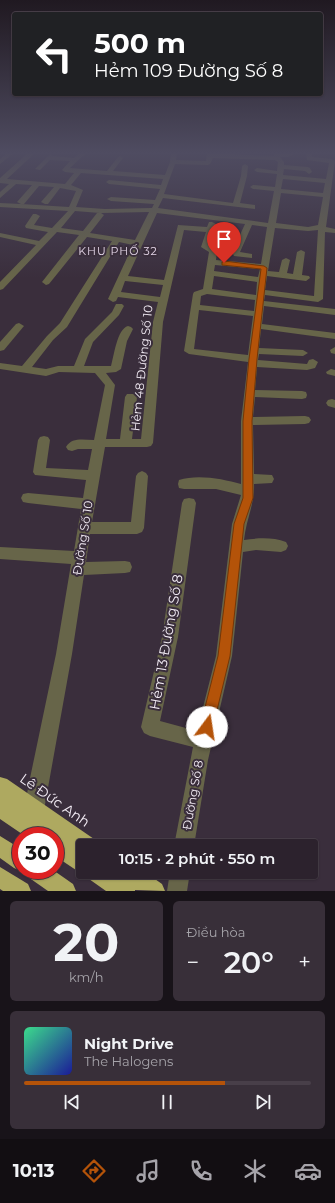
<!DOCTYPE html>
<html lang="vi">
<meta charset="utf-8">
<style>
body{margin:0;font-family:Montserrat,sans-serif;background:#382f39;color:#f1f3f6;height:100vh;display:flex;flex-direction:column;font-size:15px;white-space:nowrap}
*{box-sizing:border-box;margin:0}
p{font-size:13px;color:#a6a4aa}
.icon{flex:none;width:22px;height:22px;fill:none;stroke:currentColor;stroke-width:2;stroke-linecap:round;stroke-linejoin:round}
.map{position:relative;height:891px;overflow:hidden}
.details{display:flex;flex-direction:column;gap:10px;padding:10px;background:#181319;flex:1}
.details>*{flex:none}
.banner{position:absolute;left:12px;top:12px;width:311px;height:84px;border-radius:4px;box-shadow:0 1px 3px #0004,0 0 0 1px #483f49;background:#202124;color:#fff;overflow:hidden}
.speed{position:absolute;left:12px;top:827px;display:flex;gap:8px;font-size:20px;font-weight:700;text-align:center}
.speed>*{display:grid;place-content:center;width:52px;height:52px;border-radius:50%;background:#2c222d;box-shadow:0 1px 3px #0004,0 0 0 1px #483f49;line-height:1}
.speed .limit{border:6px solid #d22;background:#fff;color:#111}
.pin{position:absolute;display:grid;place-items:center;width:34px;height:34px;color:#fff;margin:-41px -17px;border-radius:50% 50% 50% 0;rotate:-45deg;box-shadow:0 0 4px #0007}
.pin .icon{rotate:45deg}
.me{position:absolute;width:44px;margin:-22px;rotate:14deg;stroke-linejoin:round;filter:drop-shadow(0 0 3px #0008)}
.turn{display:flex;align-items:center;gap:14px;height:84px;padding:0 16px;font-size:18px}
.turn .icon{width:52px;height:52px;stroke-width:2.5}
.turn b{display:block;font-size:28px;line-height:34px}
.big{font-size:30px;font-weight:600;line-height:1.1}
.details .card{flex:1;display:flex;flex-direction:column;justify-content:center;gap:6px;min-width:0;padding:0 14px;border-radius:6px;background:#382f39}
.details .dial{align-items:center;gap:0}
.dial b{font-size:52px;line-height:1}
.song{display:flex;align-items:center;gap:12px}
.cover{width:48px;height:48px;border-radius:6px;background:linear-gradient(135deg,hsl(150 70% 55%),hsl(240 70% 35%))}
.played{height:4px;border-radius:2px;background:linear-gradient(90deg,#b45309 70%,#483f49 70%)}
.keys{display:flex;justify-content:space-around;direction:ltr}
.heat{display:flex;justify-content:space-between;align-items:center;font-size:22px;direction:ltr}
.details .tiles{flex:1;display:grid;gap:10px;grid-template-columns:1fr 1fr}
.card:last-child{grid-column:span 2}
.trip{position:absolute;left:76px;top:839px;width:242px;height:40px;border-radius:4px;background:#2c222d;box-shadow:0 1px 3px #0004,0 0 0 1px #483f49;font-weight:600;line-height:40px;text-align:center}
.dock{display:flex;height:64px;justify-content:space-around;align-items:center;background:#120e12;color:#a6a4aa}
.dock .icon{width:28px;height:28px}
.dock .current{color:#b45309}
.dock b{font-size:18px;color:#f1f3f6}
.map>svg:first-child{display:block}
</style>
<div class="map">
<svg width="335" height="891" viewBox="0 0 335 891">
<rect width="100%" height="100%" fill="#3a2e3c"/>
<g fill="none" stroke-linecap="round" stroke-linejoin="round">
<!-- minor -->
<g fill="#676549" fill-rule="evenodd">
<path d="M7,153h7l-14,11v-5z"/>
<path d="M28,153h7l-28,26 58,5 9,-11 -9,-1 -3,-2 8,-9 -20,-1 -10,10 -5,-1 15,-15 3,2 21,2 5,-5h7l-16,15 37,3 11,-14 2,-1 3,2 -10,13 52,4 5,-13 1,-9h6l-1,7 30,1 1,-8 67,3v-3h22l-8,4h-8l4,5v3l24,2 2,1 2,4 -3,2 -4,-3 -21,-2 -1,6 43,4 3,-16 -22,-3 -1,-7h6v4l20,2 3,2 -9,66 9,2v4l-10,-1 -2,67 -5,3 -53,-7 -1,6 71,8v6l-71,-9 -2,18 73,9v6l-74,-10 -2,19 44,2 5,3 -5,3 -44,-2 -1,6 49,4 2,-4 4,-1 5,3 -3,6 -8,2 -50,-3 -2,23 47,1 4,1 1,3 -1,3 -4,1 -47,-2 -2,20 52,-1 4,1 2,3 -2,3 -4,1 -52,1 1,49 18,1 2,4 -2,4 -18,1c1,19 -8,36 -10,56 13,-2 29,-3 42,2l2,4 -2,4 -5,2 -25,-2 -13,2 -11,104 -24,104 -14,86h-20l19,-99 -43,-11 -6,-3 -3,-6 21,-90 20,-134 2,-4 5,-1 5,1 2,4 -18,134 -18,84 37,10 19,-75 16,-132 9,-29 -25,-6h-32l-5,-1 -1,-4 1,-4c19,-6 44,-1 62,4v-63l7,-59 -59,-8 -5,-3 9,-57 1,-2 9,-3 6,-37 -8,-5 5,-15 -22,-2 -21,92 -10,121 -2,3 -4,1h-42l-13,75h39l5,-46 2,-3 4,-2 4,2 2,3 -4,52 -2,4 -5,2h-47l-4,28 39,-1 5,1 2,5 -2,5 -5,1 -41,2 -12,79 -28,156 -3,7 -7,3 -7,-3 -3,-7 5,-27 27,-129 15,-90 -71,-5v-12l74,4 7,-42 -53,-6 -5,-1 -2,-4 2,-4 5,-1 55,5 3,-18 -51,-5 -2,-3 5,-32 2,-3 4,-1 4,1 2,3 -4,28 42,2 4,-21h-14l-6,2 -4,-1 -2,-3c6,-10 17,-7 28,-7l11,-55 -10,-12 -36,-1 -13,4 -46,-7v-6l22,3 25,-30 13,-13 52,-82 -25,-4 -38,47 -3,1 -4,-3 37,-47 -22,-3 -54,57 -3,1v-8l36,-37 -36,-8v-4l39,8 9,-9 -22,-4 -1,-2 8,-12h3l4,2 -6,9 18,3 16,-17 -68,-4v-4l21,1 -4,-2 15,-17 -16,-1 -16,14v-6l9,-8 -9,-1v-5zM213,158l62,2 3,2 -1,9 -20,-3 -3,2 3,2 20,2 -2,13 -22,-2 -3,2 3,2 21,2 -6,32 -110,-15 5,-10 92,11v-4l-15,-2 7,-27 1,-10 -3,-2 -3,2 -1,10 -8,27 -69,-9 11,-30 33,1 2,-1zM81,173l82,6 -2,6 -52,-5 -3,2 3,2 51,5 -5,11 -44,-3 -4,2 4,2 43,3 -2,4 -47,1 -29,-2 7,-17 -12,-5zM283,179l42,4 -2,10 -42,-4zM39,186l15,1 -13,15 4,2h3l12,-16 16,3 -7,16 -48,-3h3zM281,193l42,4 -5,28 -10,2 -32,-4zM75,211l25,2h-3l-14,18 -22,-3zM149,212l-14,28 -45,-7 14,-18 -3,-2zM157,213l88,11 -13,28 2,4 18,2v-4l-12,-2 12,-27 15,2 -6,37 -45,-4 1,-9 -8,-5 7,-22 -4,-2h-3l-2,5 -29,-2 -14,55 -36,-4zM275,228l33,3 10,-1 -4,66 -49,-6 2,-14 39,5 4,-3 -1,-2 -7,-1 3,-23 -4,-2 -4,2 -4,22 -6,-1 3,-13 -4,-2 -4,2 -3,12 -11,-1zM119,242l14,3 -25,54 5,3 3,-1 2,-4 40,5 -5,20 -12,117h-9l5,-42 -2,-3h-8l-2,3 -5,42h-14l9,-54 -9,-12 10,-1 5,-3 6,-28 6,-12 -2,-2 -3,-1c-11,3 -14,30 -17,40h-27l9,-24 26,-27 5,-9 -2,-2h-6l-4,8 -27,27 -11,27h-16l-12,3 -14,-2 21,-27 14,-13zM215,265l45,4 -2,8 -44,-6zM214,276l43,6 -1,13 -44,-6zM125,281l38,4 -3,12 -39,-5zM207,294l48,6 -1,11 -54,-6 1,-9zM199,310l54,6 -5,39 -54,-6z"/>
<path d="M19,323l5,3 -20,24 -4,1v-9l16,-18z"/>
<path d="M335,347v7l-4,-1 -1,-3z"/>
<path d="M331,369l4,1v6l-8,-2 -1,-2z"/>
<path d="M332,399l3,1v8l-7,-2 -2,-3 2,-3z"/>
<path d="M170,872h20l-3,19h-20z"/>
</g>
<!-- highway -->
<g fill="#aea960" fill-rule="evenodd">
<path d="M0,777l7,2 87,60 3,7h-14v26h32l2,2v-2h28l17,12 3,7 -30,-1v1h-29l-17,-12 -3,-7 -3,1 -7,-3 -21,-14v-20h-30l-25,-17z"/>
<path d="M0,836l21,13v21h3l-3,1 -7,-3 -14,-10z"/>
<path d="M0,867l28,17 3,7h-28l-3,-2z"/>
<path d="M25,870h28l20,14 3,7h-28l-20,-14z"/>
</g>
</g>
<!-- sky -->
<linearGradient id="sky" x2="0" y2="1"><stop stop-color="#201921"/><stop offset="0.55" stop-color="#4f4c61"/><stop offset="1" stop-color="#4f4c61" stop-opacity="0"/></linearGradient>
<rect width="335" height="278" fill="url(#sky)"/>
<!-- route -->
<path fill="#b45309" stroke="#753606" d="M224,261l40,5 3,2 -10,91 -5,62 1,77 -9,26 -14,132 -17,71 -2,5 -4,2 -5,-2 -2,-5 18,-71 16,-132 9,-26v-77l6,-62 12,-90 -39,-4v-3z"/>
<g text-anchor="middle" stroke-width="4" stroke-linejoin="round" paint-order="stroke">
<!-- far-neighbourhood labels -->
<g font-size="11" letter-spacing="1" fill="#e4d6e8" stroke="#3a2e3c">
<text x="118" y="255">KHU PHỐ 32</text>
</g>
<!-- street labels -->
<g font-size="12" fill="#f3ecf5" stroke="#3a2e3c">
<text transform="translate(142 368) rotate(-84)" y="4">Hẻm 48 Đường Số 10</text>
<text transform="translate(83 538) rotate(-81)" y="4">Đường Số 10</text>
<text transform="translate(193 795) rotate(-80)" y="4">Đường Số 8</text>
</g>
<!-- near-street labels -->
<g font-size="14" fill="#f3ecf5" stroke="#3a2e3c">
<text transform="translate(166 642) rotate(-80)" y="5">Hẻm 13 Đường Số 8</text>
<text transform="translate(55 800) rotate(35)" y="5">Lê Đức Anh</text>
</g>
</g>
</svg>
<div class="speed"><div class="limit">30</div></div>
<div class="pin" style="left:224px;top:263px;background:#d93025"><svg class="icon" aria-label="arrive" viewBox="0 0 24 24"><path d="M6 21V4h12l-3 4 3 4H6"/></svg></div>
<svg class="me" style="left:207px;top:727px" viewBox="-20 -20 40 40"><circle r="19" fill="#fff"/><path d="M0-13L10 11 0 6-10 11z" fill="#b45309"/></svg>
<div class="trip">10:15 · 2 phút · 550 m</div>
<div class="banner">
<div class="turn"><svg class="icon" aria-label="left" viewBox="0 0 24 24"><path d="M17 20v-9H6M10 6l-5 5 5 5"/></svg><div><b>500 m</b>Hẻm 109 Đường Số 8</div></div>
</div>
</div>
<section class="details">
<div class="tiles">
<div class="card dial"><b>20</b><p>km/h</p></div>
<div class="card"><p>Điều hòa</p>
<div class="heat"><a>−</a><b class="big">20°</b><a>+</a></div>
</div>
<div class="card">
<div class="song"><i class="cover"></i><div><b>Night Drive</b><p>The Halogens</p></div></div>
<div class="played"></div>
<div class="keys"><svg class="icon" aria-label="previous" viewBox="0 0 24 24"><path d="M18 5L8 12l10 7zM5 5v14"/></svg><svg class="icon" aria-label="pause" viewBox="0 0 24 24"><path d="M8 5v14M16 5v14"/></svg><svg class="icon" aria-label="next" viewBox="0 0 24 24"><path d="M6 5l10 7-10 7zM19 5v14"/></svg></div>
</div>
</div>
</section>
<nav class="dock">
<b>10:13</b>
<svg class="icon current" aria-label="directions" viewBox="0 0 24 24"><path d="M12 3l9 9-9 9-9-9zM9 14v-3h6M13 9l2 2-2 2"/></svg>
<svg class="icon" aria-label="music" viewBox="0 0 24 24"><path d="M9 18V5l10-2v13"/><circle cx="6" cy="18" r="3"/><circle cx="16" cy="16" r="3"/></svg>
<svg class="icon" aria-label="phone" viewBox="0 0 24 24"><path d="M5 4h4l2 5-3 2q2 4 5 5l2-3 5 2v4C11 20 4 13 5 4z"/></svg>
<svg class="icon" aria-label="climate" viewBox="0 0 24 24"><path d="M12 3v18M4 7l16 10M4 17L20 7"/></svg>
<svg class="icon" aria-label="car" viewBox="0 0 24 24"><path d="M5 17H2v-5l4-1 3-4h7l3 4 3 1v5h-3M9 17h6M6 11h13"/><circle cx="7" cy="17" r="2"/><circle cx="17" cy="17" r="2"/></svg>
</nav>
